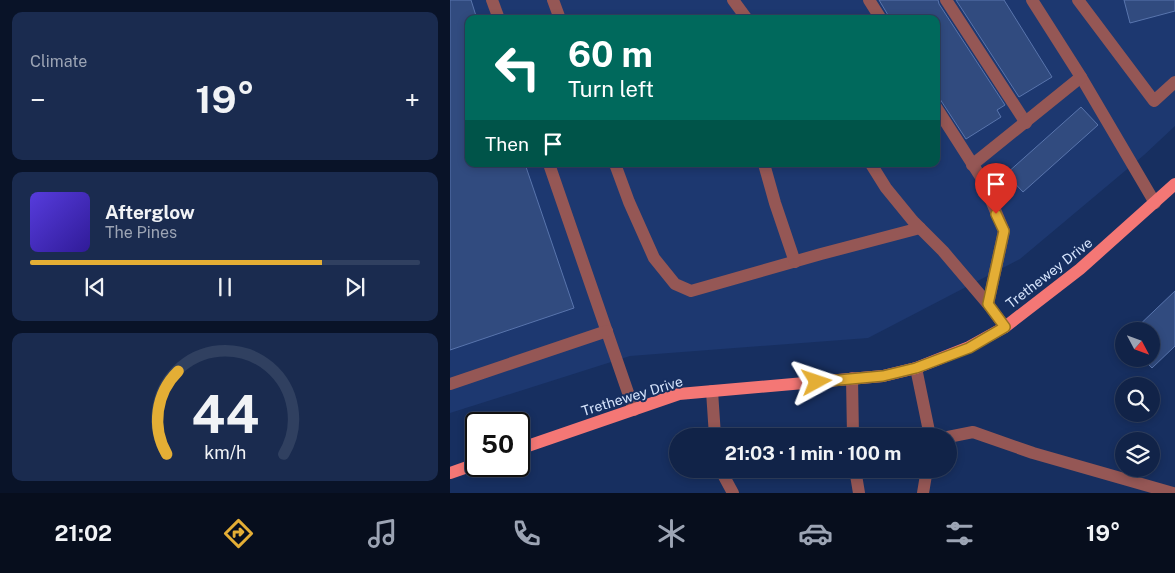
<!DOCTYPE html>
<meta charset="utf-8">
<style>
body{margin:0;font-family:"Public Sans",sans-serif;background:#1a2b4f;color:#f1f3f6;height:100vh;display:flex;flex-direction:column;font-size:19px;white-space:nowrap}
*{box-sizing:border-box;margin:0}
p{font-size:16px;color:#9ca4b4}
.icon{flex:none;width:28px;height:28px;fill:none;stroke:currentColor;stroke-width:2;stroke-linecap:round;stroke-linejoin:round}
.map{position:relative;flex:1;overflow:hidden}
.panel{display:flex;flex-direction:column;gap:12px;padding:12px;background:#091328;width:450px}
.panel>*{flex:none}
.hud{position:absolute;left:15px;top:15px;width:475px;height:152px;border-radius:10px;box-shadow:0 2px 8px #0003,0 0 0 1px #304060;background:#00695c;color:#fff;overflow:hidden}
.needle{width:32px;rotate:131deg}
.controls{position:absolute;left:665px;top:322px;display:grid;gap:10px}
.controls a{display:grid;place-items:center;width:45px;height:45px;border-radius:50%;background:#112348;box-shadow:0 2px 8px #0003,0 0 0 1px #304060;font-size:25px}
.speed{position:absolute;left:15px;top:412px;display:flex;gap:10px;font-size:25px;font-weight:700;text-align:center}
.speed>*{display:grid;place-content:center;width:65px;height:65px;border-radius:50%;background:#112348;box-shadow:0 2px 8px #0003,0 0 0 1px #304060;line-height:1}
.speed .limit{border:2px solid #111;border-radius:8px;background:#fff;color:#111}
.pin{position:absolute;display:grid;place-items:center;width:42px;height:42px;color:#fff;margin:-51px -21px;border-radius:50% 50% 50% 0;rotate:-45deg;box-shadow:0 0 5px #0007}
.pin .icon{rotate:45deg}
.me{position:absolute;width:55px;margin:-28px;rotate:85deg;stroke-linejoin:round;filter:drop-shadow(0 0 4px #0008)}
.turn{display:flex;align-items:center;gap:18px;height:105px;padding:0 20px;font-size:22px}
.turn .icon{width:65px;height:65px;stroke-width:2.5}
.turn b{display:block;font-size:35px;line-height:42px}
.then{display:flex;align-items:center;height:48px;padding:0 20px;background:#0003;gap:10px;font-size:19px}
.big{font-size:38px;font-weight:700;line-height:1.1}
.panel .tile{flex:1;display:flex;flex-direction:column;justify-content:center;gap:8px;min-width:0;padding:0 18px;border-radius:10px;background:#1a2b4f}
.panel .dial{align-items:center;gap:0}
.dial svg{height:130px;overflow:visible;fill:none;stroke:#304060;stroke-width:7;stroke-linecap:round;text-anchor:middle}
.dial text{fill:#f1f3f6;stroke:none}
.song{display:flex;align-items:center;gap:15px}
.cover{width:60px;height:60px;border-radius:8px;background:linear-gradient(135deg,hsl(250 70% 55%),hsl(250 70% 35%))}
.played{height:5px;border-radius:2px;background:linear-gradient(90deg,#e4ae35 75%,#304060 75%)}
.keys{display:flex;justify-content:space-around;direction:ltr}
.heat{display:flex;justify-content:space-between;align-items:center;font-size:28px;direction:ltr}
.trip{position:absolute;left:219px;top:428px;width:288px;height:50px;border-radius:25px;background:#112348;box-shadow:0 2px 8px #0003,0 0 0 1px #304060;font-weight:700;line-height:50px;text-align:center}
.dock{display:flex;height:80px;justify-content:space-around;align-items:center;background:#070e1d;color:#9ca4b4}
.dock .icon{width:35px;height:35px}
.dock .active{color:#e4ae35}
.dock b{font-size:22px;color:#f1f3f6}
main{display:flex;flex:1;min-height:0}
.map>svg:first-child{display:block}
</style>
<main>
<section class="panel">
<div class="tile"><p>Climate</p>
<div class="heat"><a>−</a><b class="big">19°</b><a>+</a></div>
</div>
<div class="tile">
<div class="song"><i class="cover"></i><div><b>Afterglow</b><p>The Pines</p></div></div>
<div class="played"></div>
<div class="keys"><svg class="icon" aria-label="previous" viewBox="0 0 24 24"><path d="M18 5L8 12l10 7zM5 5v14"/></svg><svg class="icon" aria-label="pause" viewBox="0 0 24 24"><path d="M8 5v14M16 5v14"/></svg><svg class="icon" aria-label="next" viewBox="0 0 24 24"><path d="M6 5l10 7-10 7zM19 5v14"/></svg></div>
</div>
<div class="tile dial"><svg viewBox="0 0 100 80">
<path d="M14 69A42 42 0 1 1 86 69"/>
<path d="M14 69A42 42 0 0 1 21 18" stroke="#e4ae35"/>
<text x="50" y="56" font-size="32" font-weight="700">44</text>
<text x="50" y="72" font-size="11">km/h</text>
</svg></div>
</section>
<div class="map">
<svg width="725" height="493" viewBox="0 0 725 493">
<rect width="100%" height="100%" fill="#172f60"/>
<!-- built -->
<path fill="#1d3870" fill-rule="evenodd" d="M0,0h725v126l-31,29 -124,104 -152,79 -238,18 -180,57zM19,19h467v145h-467z"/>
<!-- building -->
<g fill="#314b7f" stroke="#5975ad">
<path d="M0,0h21l6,19h-8v145h56l49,144 -124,42z"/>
<path d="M429,0h59l1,4 66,101 -8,5 4,7 -35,22 -30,-46v-74h-47l-1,-4z"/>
<path d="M506,0h48l48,77 -33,20z"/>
<path d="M674,0h51v11l-45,12z"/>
<path d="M631,107l17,18 -75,67 -17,-18z"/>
<path d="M725,291v55l-23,22 -9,-9h8v-28h-18z"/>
</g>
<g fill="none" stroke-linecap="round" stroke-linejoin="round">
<!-- minor -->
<g stroke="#955755" stroke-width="12">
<path d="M42,0l7,19"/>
<path d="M103,0l7,19"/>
<path d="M283,0l14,19"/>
<path d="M419,0l12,19"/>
<path d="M496,0l80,123"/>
<path d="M582,0l49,77 74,126"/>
<path d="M628,0l76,101 21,-19"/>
<path d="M486,107l46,72 22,52 -16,73"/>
<path d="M99,164l85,246"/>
<path d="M165,164l14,38 25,56 21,26 16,7 130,-37 99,-26"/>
<path d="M314,164l11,39 20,59"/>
<path d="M421,164l15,24 27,33 30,30 45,53 17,23"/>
<path d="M522,165l109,-88"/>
<path d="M466,368l14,68"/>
<path d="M402,378l1,58"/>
<path d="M0,384l157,-53"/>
<path d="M262,391l3,45"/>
<path d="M498,437l25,-5 60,21 140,40"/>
<path d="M270,469l13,24"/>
<path d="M405,469l4,24"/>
<path d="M473,493l4,-24"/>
</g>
<!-- major -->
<g stroke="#f47775" stroke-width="12">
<path d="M69,449l160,-55 204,-18 33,-8 53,-21 36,-20 75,-58 95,-85"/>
<path d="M0,473l26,-9"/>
</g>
</g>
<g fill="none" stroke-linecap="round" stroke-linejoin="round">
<!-- route casing -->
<g stroke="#947122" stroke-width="12">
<path id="route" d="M367,382l66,-6 33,-8 53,-20 36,-21 -17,-23 16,-73 -8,-17"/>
</g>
<!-- route -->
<use href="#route" stroke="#e4ae35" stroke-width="9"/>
</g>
<g text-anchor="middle" stroke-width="4" stroke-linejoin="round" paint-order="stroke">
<!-- street labels -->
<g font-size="14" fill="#d6e4fc" stroke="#172f60">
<text transform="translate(599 273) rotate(-38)" y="5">Trethewey Drive</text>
<text transform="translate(182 396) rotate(-17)" y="5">Trethewey Drive</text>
</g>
</g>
</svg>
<div class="controls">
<a><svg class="needle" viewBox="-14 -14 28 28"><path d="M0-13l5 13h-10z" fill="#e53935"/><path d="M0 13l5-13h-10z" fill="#9ca4b4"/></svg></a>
<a><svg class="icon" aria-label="search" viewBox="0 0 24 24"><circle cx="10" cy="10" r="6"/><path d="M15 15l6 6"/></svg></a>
<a><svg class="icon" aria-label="layers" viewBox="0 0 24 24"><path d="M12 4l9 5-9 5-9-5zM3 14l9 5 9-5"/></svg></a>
</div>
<div class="speed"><div class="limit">50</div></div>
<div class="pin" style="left:546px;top:214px;background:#d93025"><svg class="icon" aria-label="arrive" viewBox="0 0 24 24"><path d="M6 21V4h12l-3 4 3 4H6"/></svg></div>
<svg class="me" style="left:367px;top:382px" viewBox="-20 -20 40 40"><path d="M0-17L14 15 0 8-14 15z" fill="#e4ae35" stroke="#fff" stroke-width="4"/></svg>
<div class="trip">21:03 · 1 min · 100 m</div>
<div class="hud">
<div class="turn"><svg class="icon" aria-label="left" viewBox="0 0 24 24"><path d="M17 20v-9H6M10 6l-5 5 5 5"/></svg><div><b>60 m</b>Turn left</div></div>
<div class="then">Then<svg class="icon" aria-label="arrive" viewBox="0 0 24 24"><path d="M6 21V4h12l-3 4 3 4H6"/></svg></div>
</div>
</div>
</main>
<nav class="dock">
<b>21:02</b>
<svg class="icon active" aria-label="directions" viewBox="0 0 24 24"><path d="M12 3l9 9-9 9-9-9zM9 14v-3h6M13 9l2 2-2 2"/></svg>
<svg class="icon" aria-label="music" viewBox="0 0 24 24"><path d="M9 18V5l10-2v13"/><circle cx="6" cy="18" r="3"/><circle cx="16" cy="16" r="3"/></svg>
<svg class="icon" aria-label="phone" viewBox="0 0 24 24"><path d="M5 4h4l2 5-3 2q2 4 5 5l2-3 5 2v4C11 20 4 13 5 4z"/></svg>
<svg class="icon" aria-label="climate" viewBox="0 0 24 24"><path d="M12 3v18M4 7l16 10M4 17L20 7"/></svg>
<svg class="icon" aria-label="car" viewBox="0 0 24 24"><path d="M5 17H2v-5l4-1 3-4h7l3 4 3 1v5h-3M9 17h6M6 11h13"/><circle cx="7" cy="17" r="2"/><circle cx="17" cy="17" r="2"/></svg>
<svg class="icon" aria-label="filters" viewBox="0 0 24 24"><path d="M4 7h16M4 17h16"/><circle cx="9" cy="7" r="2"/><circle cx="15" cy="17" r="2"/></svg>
<b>19°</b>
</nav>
